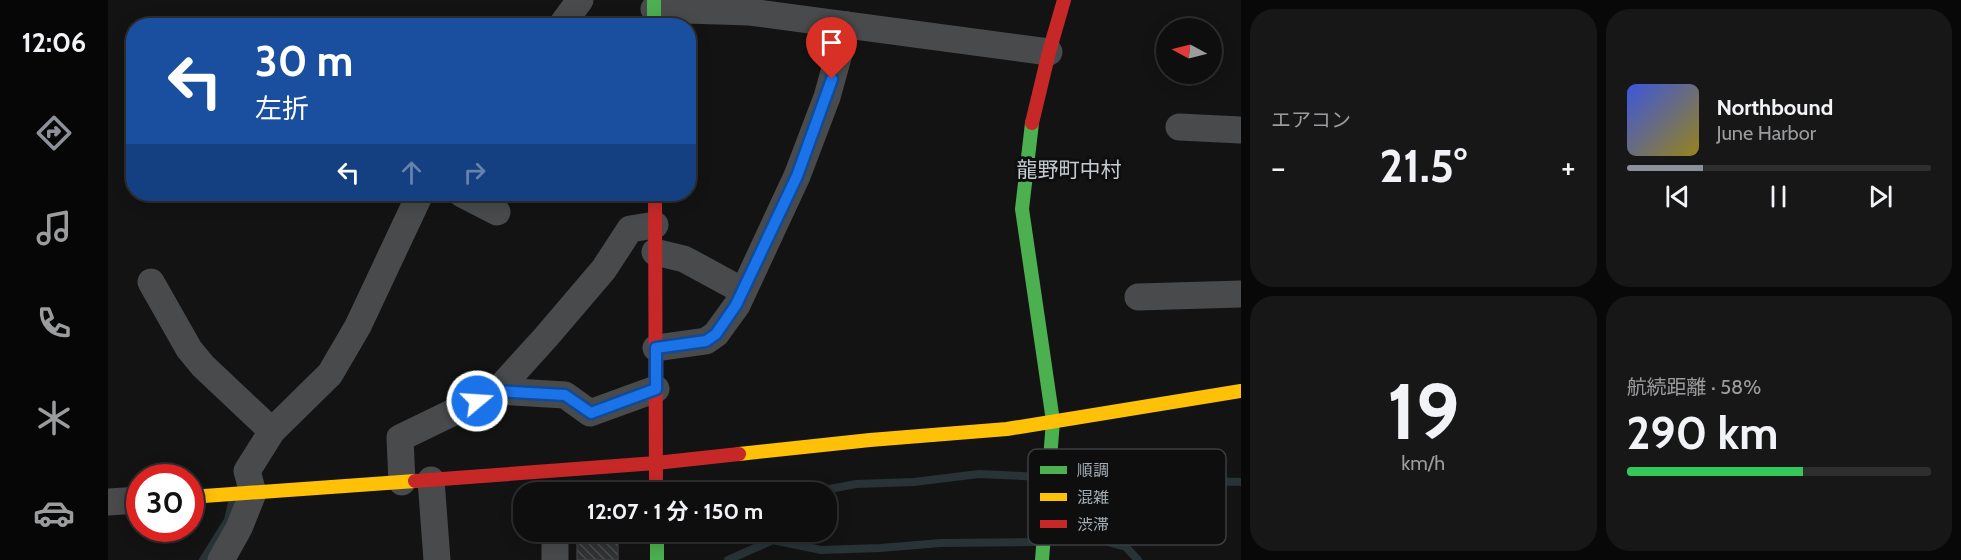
<!DOCTYPE html>
<html lang="ja">
<meta charset="utf-8">
<style>
body{margin:0;font-family:Cabin,"Noto Sans JP",sans-serif;background:#171718;color:#f1f3f6;height:100vh;display:flex;flex-direction:column;font-size:22px;white-space:nowrap}
*{box-sizing:border-box;margin:0}
p{font-size:20px;color:#9b9c9e}
.icon{flex:none;width:33px;height:33px;fill:none;stroke:currentColor;stroke-width:2;stroke-linecap:round;stroke-linejoin:round}
.map{position:relative;flex:1;overflow:hidden}
.side{display:flex;flex-direction:column;gap:9px;padding:9px;background:#080808;width:720px}
.side>*{flex:none}
.banner{position:absolute;left:18px;top:18px;width:570px;height:183px;border-radius:24px;box-shadow:0 3px 15px #0003,0 0 0 2px #2e2e2f;background:#1a4fa0;color:#fff;overflow:hidden}
.needle{width:39px;rotate:277deg}
.fabs{position:absolute;left:1048px;top:18px;display:grid;gap:12px}
.fabs a{display:grid;place-items:center;width:66px;height:66px;border-radius:50%;background:#0e0e0f;box-shadow:0 3px 15px #0003,0 0 0 2px #2e2e2f;font-size:30px}
.speed{position:absolute;left:18px;top:464px;display:flex;gap:12px;font-size:30px;font-weight:700;text-align:center}
.speed>*{display:grid;place-content:center;width:78px;height:78px;border-radius:50%;background:#0e0e0f;box-shadow:0 3px 15px #0003,0 0 0 2px #2e2e2f;line-height:1}
.speed .limit{border:9px solid #d22;background:#fff;color:#111}
.pin{position:absolute;display:grid;place-items:center;width:51px;height:51px;color:#fff;margin:-62px -26px;border-radius:50% 50% 50% 0;rotate:-45deg;box-shadow:0 0 6px #0007}
.pin .icon{rotate:45deg}
.me{position:absolute;width:66px;margin:-33px;rotate:72deg;stroke-linejoin:round;filter:drop-shadow(0 0 4px #0008)}
.turn{display:flex;align-items:center;gap:21px;height:126px;padding:0 30px;font-size:27px}
.turn .icon{width:78px;height:78px;stroke-width:2.5}
.turn b{display:block;font-size:42px;line-height:51px}
.lanes{display:flex;align-items:center;height:57px;padding:0 30px;background:#0003;justify-content:center;gap:30px;direction:ltr}
.lanes .off{opacity:.35}
.big{font-size:45px;font-weight:700;line-height:1.1}
.side .widget{flex:1;display:flex;flex-direction:column;justify-content:center;gap:9px;min-width:0;padding:0 21px;border-radius:24px;background:#171718}
.side .dial{align-items:center;gap:0}
.dial b{font-size:78px;line-height:1}
.song{display:flex;align-items:center;gap:18px}
.cover{width:72px;height:72px;border-radius:9px;background:linear-gradient(135deg,hsl(230 70% 55%),hsl(50 70% 35%))}
.played{height:6px;border-radius:3px;background:linear-gradient(90deg,#8c9099 25%,#2e2e2f 25%)}
.keys{display:flex;justify-content:space-around;direction:ltr}
.heat{display:flex;justify-content:space-between;align-items:center;font-size:33px;direction:ltr}
.charge{height:9px;border-radius:4px;background:linear-gradient(90deg,#34c759 58%,#2e2e2f 0)}
.side .tiles{flex:1;display:grid;gap:9px;grid-template-columns:repeat(2,1fr)}
.trip{position:absolute;left:405px;top:482px;width:324px;height:60px;border-radius:24px;background:#0e0e0f;box-shadow:0 3px 15px #0003,0 0 0 2px #2e2e2f;font-weight:700;line-height:60px;text-align:center}
main{display:flex;flex:1;min-height:0}
.dock{display:flex;flex-direction:column;width:108px;justify-content:space-around;align-items:center;background:#060606;color:#9b9c9e}
.dock .icon{width:42px;height:42px}
.dock .on{color:#8c9099}
.dock b{font-size:27px;color:#f1f3f6}
.map>svg:first-child{display:block}
</style>
<main>
<nav class="dock">
<b>12:06</b>
<svg class="icon on" aria-label="directions" viewBox="0 0 24 24"><path d="M12 3l9 9-9 9-9-9zM9 14v-3h6M13 9l2 2-2 2"/></svg>
<svg class="icon" aria-label="music" viewBox="0 0 24 24"><path d="M9 18V5l10-2v13"/><circle cx="6" cy="18" r="3"/><circle cx="16" cy="16" r="3"/></svg>
<svg class="icon" aria-label="phone" viewBox="0 0 24 24"><path d="M5 4h4l2 5-3 2q2 4 5 5l2-3 5 2v4C11 20 4 13 5 4z"/></svg>
<svg class="icon" aria-label="climate" viewBox="0 0 24 24"><path d="M12 3v18M4 7l16 10M4 17L20 7"/></svg>
<svg class="icon" aria-label="car" viewBox="0 0 24 24"><path d="M5 17H2v-5l4-1 3-4h7l3 4 3 1v5h-3M9 17h6M6 11h13"/><circle cx="7" cy="17" r="2"/><circle cx="17" cy="17" r="2"/></svg>
</nav>
<div class="map">
<svg width="1133" height="560" viewBox="0 0 1133 560">
<defs>
<pattern id="building-back-hatch" width="6" height="6" patternUnits="userSpaceOnUse" patternTransform="scale(1.5)"><rect width="6" height="6" fill="#303234"/><path d="M-1 5l2 2M0 0l6 6M5-1l2 2" fill="none" stroke="#4b4d4f"/></pattern>
</defs>
<rect width="100%" height="100%" fill="#131314"/>
<g fill="none" stroke-linecap="round" stroke-linejoin="round">
<!-- stream -->
<g stroke="#273335" stroke-width="8">
<path d="M949,477l184,5"/>
<path d="M706,492l42,-8 58,-2 65,-8 63,3"/>
<path d="M665,540l48,10 59,-2 61,-5 96,-1"/>
<path d="M944,541h52l22,6 12,13"/>
<path d="M95,560l25,-40 4,-17"/>
<path d="M620,560l45,-20 3,-9"/>
</g>
</g>
<!-- building -->
<path fill="url(#building-back-hatch)" stroke="#3c3e40" stroke-width="1.5" d="M510,540v20h-41v-19z"/>
<g fill="none" stroke-linecap="round" stroke-linejoin="round">
<!-- street -->
<g stroke="#484a4c" stroke-width="27">
<path d="M546,9l96,3 299,40"/>
<path d="M453,26l19,-26"/>
<path d="M1071,127l62,3"/>
<path d="M354,194l35,18"/>
<path d="M547,252l29,7 59,32"/>
<path d="M43,282l38,67 14,17 69,65"/>
<path d="M1030,297l103,-3"/>
<path d="M548,348l50,-7 10,-7 21,-29 60,-129 30,-79 20,-72"/>
<path d="M389,391l68,4 25,18 66,-24"/>
<path d="M323,480l6,80"/>
<path d="M294,482l-2,-44 97,-47 49,-54 58,-68 26,-40 25,-4"/>
<path d="M0,502l32,-2"/>
<path d="M447,531v29"/>
<path d="M113,560l18,-32 14,-35 -6,-22 25,-40 58,-57 28,-48 62,-132"/>
</g>
<!-- fast -->
<g stroke="#4caf50" stroke-width="14">
<path d="M546,0v26"/>
<path d="M924,123l-10,86 31,212 -11,139"/>
<path d="M549,531v29"/>
</g>
<!-- slow -->
<g stroke="#ffc107" stroke-width="14">
<path d="M631,454l131,-14 137,-11 234,-38"/>
<path d="M82,497l225,-16"/>
</g>
<!-- jam -->
<g stroke="#c62828" stroke-width="14">
<path d="M924,123l17,-71 15,-52"/>
<path d="M547,194l1,298"/>
<path d="M307,481l241,-18 83,-9"/>
</g>
</g>
<g fill="none" stroke-linecap="round" stroke-linejoin="round">
<!-- route casing -->
<g stroke="#114b97" stroke-width="15">
<path id="route" d="M369,401l20,-10 68,4 26,18 65,-24v-41l50,-7 10,-7 20,-29 61,-129 35,-97"/>
</g>
<!-- route -->
<use href="#route" stroke="#1a73e8" stroke-width="10"/>
</g>
<g text-anchor="middle" stroke-width="6" stroke-linejoin="round" paint-order="stroke">
<!-- quarter labels -->
<g font-size="21" fill="#c5ccd1" stroke="#0e0e0f">
<text x="961" y="177">龍野町中村</text>
</g>
</g>
<!-- legend -->
<rect x="920" y="449" width="198" height="96" rx="9" fill="#0e0e0f" stroke="#3b3e41" stroke-width="1.5"/>
<rect x="932" y="466" width="27" height="8" fill="#4caf50"/>
<rect x="932" y="493" width="27" height="8" fill="#ffc107"/>
<rect x="932" y="520" width="27" height="8" fill="#c62828"/>
<g font-size="16" fill="#a4aeb5">
<text x="969" y="476">順調</text>
<text x="969" y="503">混雑</text>
<text x="969" y="530">渋滞</text>
</g>
</svg>
<div class="fabs">
<a><svg class="needle" viewBox="-14 -14 28 28"><path d="M0-13l5 13h-10z" fill="#e53935"/><path d="M0 13l5-13h-10z" fill="#9b9c9e"/></svg></a>
</div>
<div class="speed"><div class="limit">30</div></div>
<div class="pin" style="left:724px;top:79px;background:#d93025"><svg class="icon" aria-label="arrive" viewBox="0 0 24 24"><path d="M6 21V4h12l-3 4 3 4H6"/></svg></div>
<svg class="me" style="left:369px;top:401px" viewBox="-20 -20 40 40"><circle r="17" fill="#1a73e8" stroke="#fff" stroke-width="3"/><path d="M0-11L8 9 0 5-8 9z" fill="#fff"/></svg>
<div class="trip">12:07 · 1 分 · 150 m</div>
<div class="banner">
<div class="turn"><svg class="icon" aria-label="left" viewBox="0 0 24 24"><path d="M17 20v-9H6M10 6l-5 5 5 5"/></svg><div><b>30 m</b>左折</div></div>
<div class="lanes"><svg class="icon" aria-label="left" viewBox="0 0 24 24"><path d="M17 20v-9H6M10 6l-5 5 5 5"/></svg><svg class="icon off" aria-label="ahead" viewBox="0 0 24 24"><path d="M12 20V5M6 11l6-6 6 6"/></svg><svg class="icon off" aria-label="right" viewBox="0 0 24 24"><path d="M7 20v-9h11M14 6l5 5-5 5"/></svg></div>
</div>
</div>
<section class="side">
<div class="tiles">
<div class="widget"><p>エアコン</p>
<div class="heat"><a>−</a><b class="big">21.5°</b><a>+</a></div>
</div>
<div class="widget">
<div class="song"><i class="cover"></i><div><b>Northbound</b><p>June Harbor</p></div></div>
<div class="played"></div>
<div class="keys"><svg class="icon" aria-label="previous" viewBox="0 0 24 24"><path d="M18 5L8 12l10 7zM5 5v14"/></svg><svg class="icon" aria-label="pause" viewBox="0 0 24 24"><path d="M8 5v14M16 5v14"/></svg><svg class="icon" aria-label="next" viewBox="0 0 24 24"><path d="M6 5l10 7-10 7zM19 5v14"/></svg></div>
</div>
<div class="widget dial"><b>19</b><p>km/h</p></div>
<div class="widget"><p>航続距離 · 58%</p><b class="big">290 km</b><div class="charge"></div></div>
</div>
</section>
</main>
